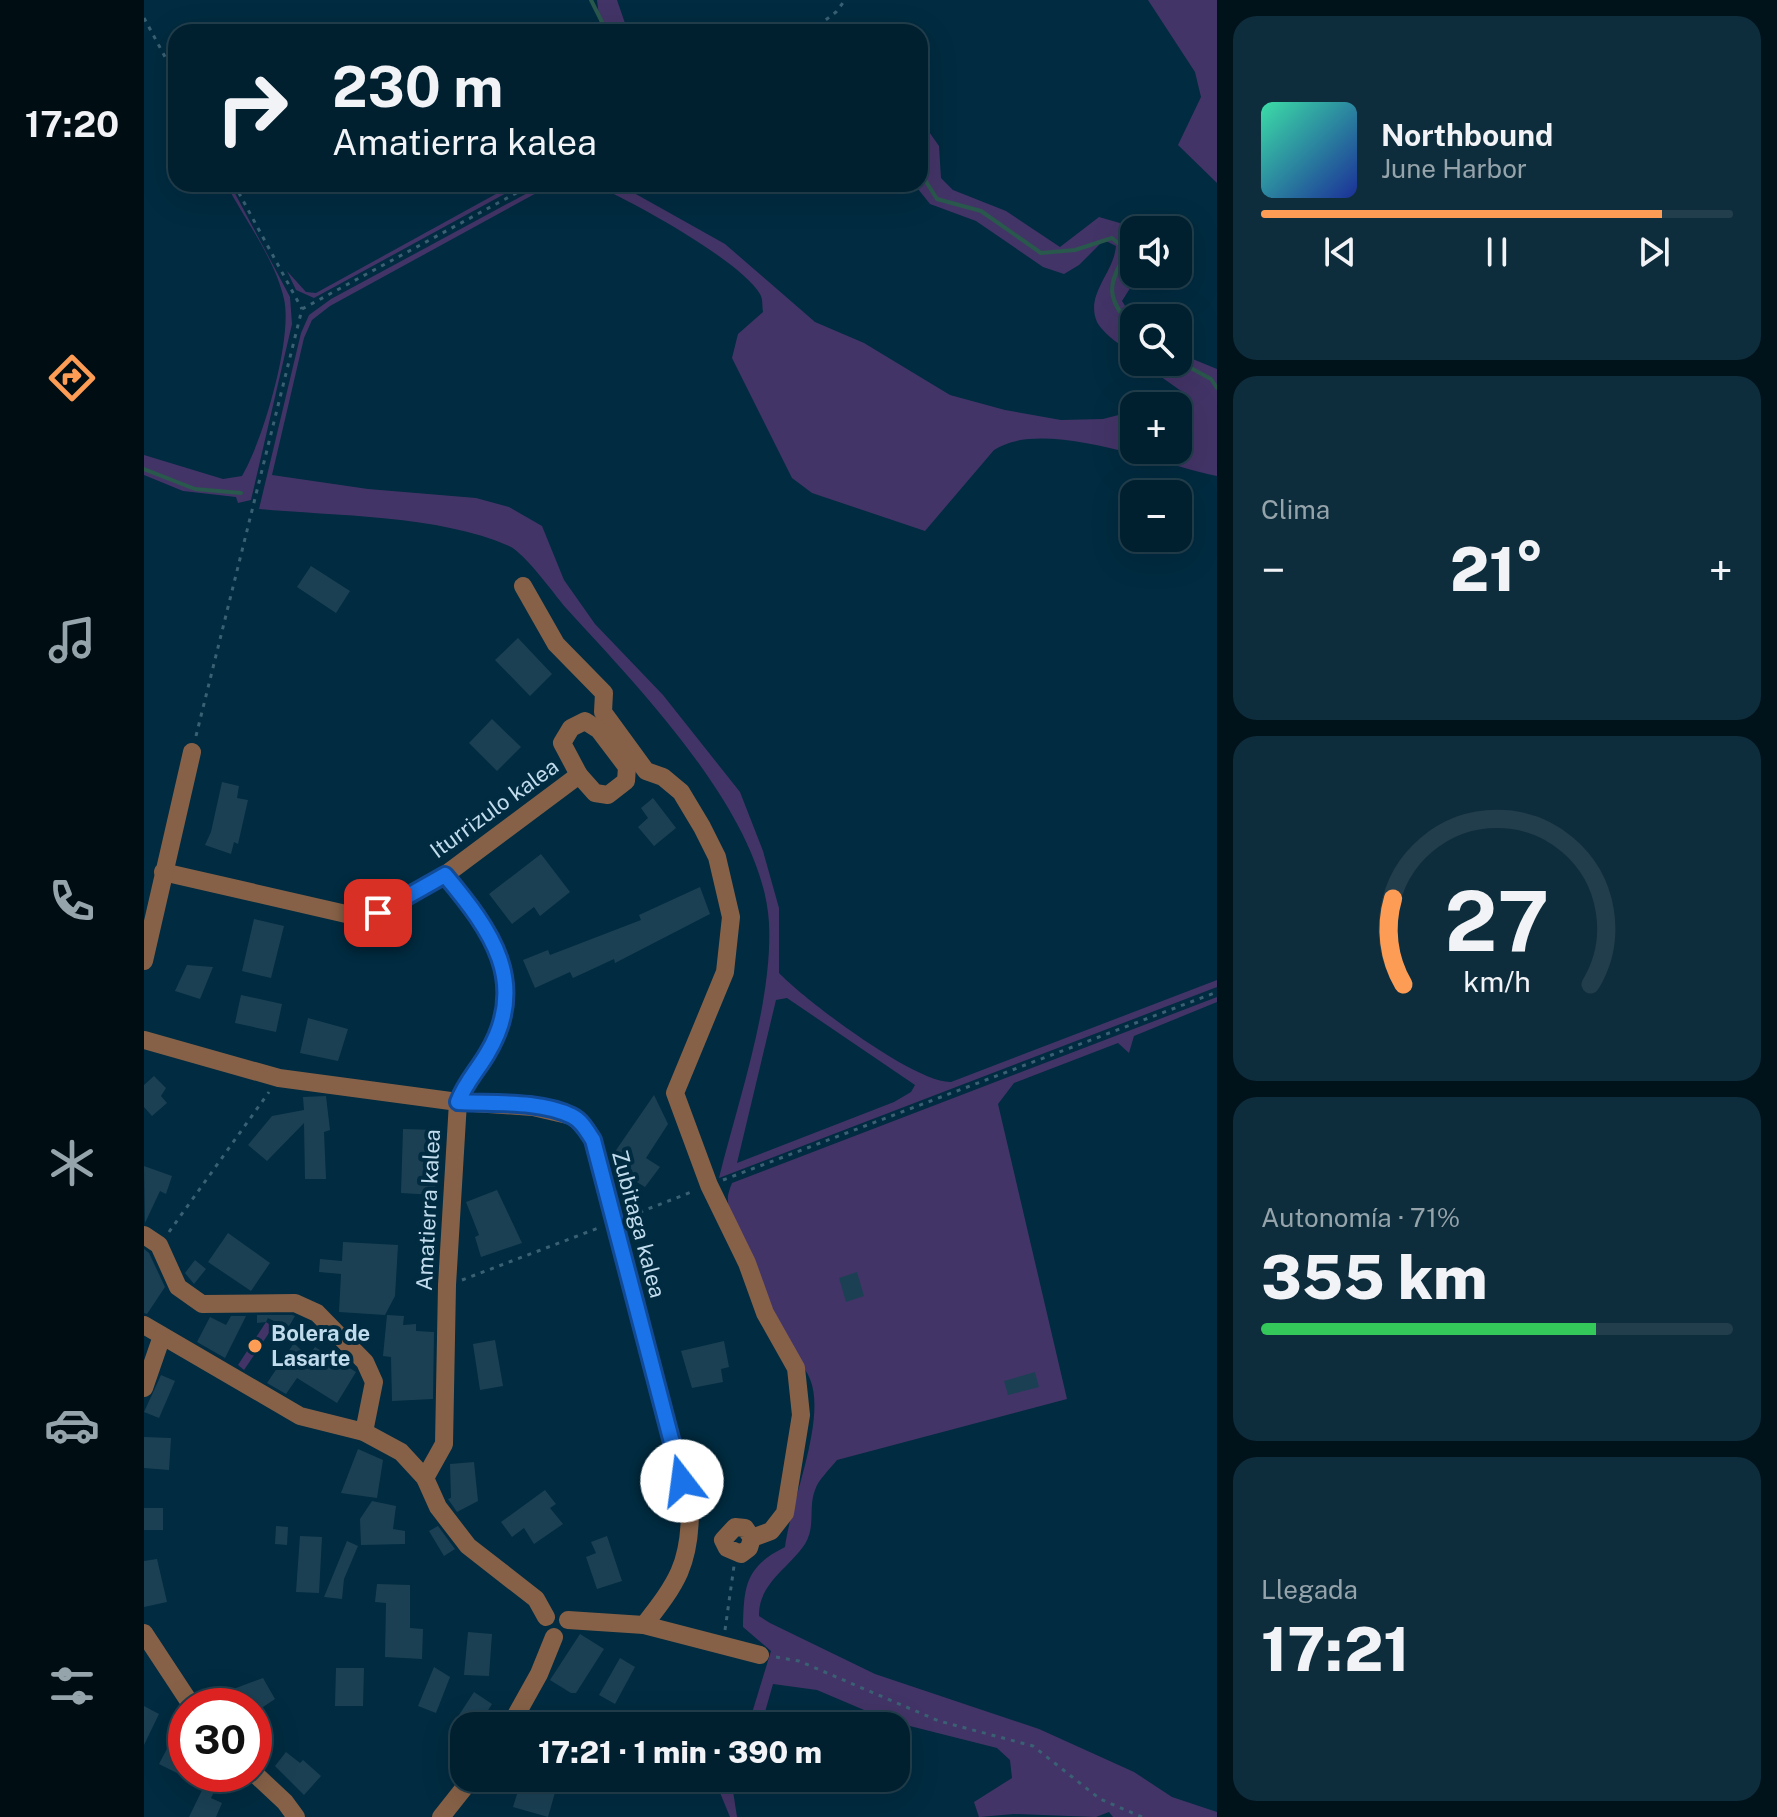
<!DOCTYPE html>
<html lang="es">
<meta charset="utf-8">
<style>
body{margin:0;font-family:"Public Sans",sans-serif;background:#0e2d3c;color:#f1f3f6;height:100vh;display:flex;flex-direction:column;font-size:30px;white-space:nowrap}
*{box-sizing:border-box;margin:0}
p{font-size:26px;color:#95a3ab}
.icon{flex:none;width:44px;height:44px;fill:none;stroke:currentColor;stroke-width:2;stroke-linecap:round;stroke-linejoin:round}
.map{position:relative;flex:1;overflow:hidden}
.sheet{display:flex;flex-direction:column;gap:16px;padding:16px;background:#00121a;width:560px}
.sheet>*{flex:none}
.banner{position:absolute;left:24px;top:24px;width:760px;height:168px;border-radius:24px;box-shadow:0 8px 32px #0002,0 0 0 2px #223e4c;background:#002030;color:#f1f3f6;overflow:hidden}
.tools{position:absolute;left:976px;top:216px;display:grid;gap:16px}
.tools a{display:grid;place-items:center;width:72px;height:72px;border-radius:16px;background:#002030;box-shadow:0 8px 32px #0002,0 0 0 2px #223e4c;font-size:40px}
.speed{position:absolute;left:24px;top:1688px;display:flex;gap:16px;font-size:40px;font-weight:700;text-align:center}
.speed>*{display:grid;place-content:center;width:104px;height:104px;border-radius:50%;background:#002030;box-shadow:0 8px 32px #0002,0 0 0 2px #223e4c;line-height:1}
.speed .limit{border:12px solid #d22;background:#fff;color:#111}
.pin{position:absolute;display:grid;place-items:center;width:68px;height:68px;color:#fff;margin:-34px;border-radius:16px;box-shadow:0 4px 12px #0006}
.me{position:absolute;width:88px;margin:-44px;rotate:345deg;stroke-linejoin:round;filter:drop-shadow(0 0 6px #0008)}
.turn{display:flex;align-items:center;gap:28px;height:168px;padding:0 32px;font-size:36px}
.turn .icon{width:104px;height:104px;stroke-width:2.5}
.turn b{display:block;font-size:56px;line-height:68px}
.big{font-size:60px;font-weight:800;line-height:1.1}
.sheet .card{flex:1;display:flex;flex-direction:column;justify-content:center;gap:12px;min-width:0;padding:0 28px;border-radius:24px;background:#0e2d3c}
.sheet .dial{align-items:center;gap:0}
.dial svg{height:208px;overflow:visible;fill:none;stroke:#223e4c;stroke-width:7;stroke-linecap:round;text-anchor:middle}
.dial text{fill:#f1f3f6;stroke:none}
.song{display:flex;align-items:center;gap:24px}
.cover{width:96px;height:96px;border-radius:12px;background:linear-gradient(135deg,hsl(160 70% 55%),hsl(230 70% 35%))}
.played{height:8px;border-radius:4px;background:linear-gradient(90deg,#fd9d55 85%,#223e4c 85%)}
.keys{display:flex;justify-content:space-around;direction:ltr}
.heat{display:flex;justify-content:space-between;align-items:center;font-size:44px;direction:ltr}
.charge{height:12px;border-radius:6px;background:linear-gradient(90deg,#34c759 71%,#223e4c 0)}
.trip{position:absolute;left:306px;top:1712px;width:460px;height:80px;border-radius:24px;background:#002030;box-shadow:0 8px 32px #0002,0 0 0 2px #223e4c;font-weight:800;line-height:80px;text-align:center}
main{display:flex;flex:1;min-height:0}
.menu{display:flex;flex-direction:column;width:144px;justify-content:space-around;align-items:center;background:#000d13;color:#95a3ab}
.menu .icon{width:56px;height:56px}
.menu .current{color:#fd9d55}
.menu b{font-size:36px;color:#f1f3f6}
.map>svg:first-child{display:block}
</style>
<main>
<nav class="menu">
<b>17:20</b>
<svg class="icon current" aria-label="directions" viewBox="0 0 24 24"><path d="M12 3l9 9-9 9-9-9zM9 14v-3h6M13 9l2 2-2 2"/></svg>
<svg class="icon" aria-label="music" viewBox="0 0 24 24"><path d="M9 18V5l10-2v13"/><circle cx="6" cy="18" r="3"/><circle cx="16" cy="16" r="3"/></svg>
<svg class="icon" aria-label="phone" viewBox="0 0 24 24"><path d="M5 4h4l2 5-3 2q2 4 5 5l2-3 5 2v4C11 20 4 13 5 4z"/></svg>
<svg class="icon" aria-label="climate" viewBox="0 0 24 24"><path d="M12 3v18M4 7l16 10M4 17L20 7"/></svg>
<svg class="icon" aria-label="car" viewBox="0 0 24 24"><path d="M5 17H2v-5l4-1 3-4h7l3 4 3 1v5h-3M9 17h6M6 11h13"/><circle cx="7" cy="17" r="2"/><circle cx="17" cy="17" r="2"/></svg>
<svg class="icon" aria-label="filters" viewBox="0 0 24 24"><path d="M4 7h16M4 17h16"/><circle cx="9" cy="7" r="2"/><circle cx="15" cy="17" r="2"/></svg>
</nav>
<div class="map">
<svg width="1073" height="1817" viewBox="0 0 1073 1817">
<rect width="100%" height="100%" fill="#002b40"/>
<!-- green -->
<g fill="#433467" fill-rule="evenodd">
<path d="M453,0h20l11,32h-27z"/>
<path d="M1004,0h69v183l-39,-38 23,-48 -6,-25z"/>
<path d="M776,119l19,27 2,32 12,12 53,21 54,36 39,-30 45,13h-10v44h5l-17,27 12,19v36c-10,-9 -31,-22 -37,-34 -12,-28 17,-49 19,-76l-12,-6 -25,25 -15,9 -21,-7 -67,-46 -46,-17 -16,-20h6z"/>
<path d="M82,184h4l60,113 2,27 -41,176 -13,3 -2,-6 -53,-6 -39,-16v-20l79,24 19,-3c21,-35 51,-138 42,-177 -9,-40 -39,-79 -58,-115z"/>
<path d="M370,184h9l-209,114 -18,-8 -9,-19 19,21 10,1z"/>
<path d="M400,184h9l-223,122 -18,14 -8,18 -32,137 96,14 108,9 33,9 33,19 22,54 31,44 68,71 77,97 23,59 16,57v65c27,28 136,110 172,109l266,-102v7l-498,191c19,-77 54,-176 50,-255 -6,-109 -132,-237 -203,-315 -13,-15 -40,-54 -57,-62 -69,-31 -175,-30 -250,-37l42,-176 8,-18 22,-16zM643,998l128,87 -4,7 -17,10 -157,61 39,-163z"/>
<path d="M449,184h25l107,60 90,78 49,21 86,52 55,15 56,10 42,-1 31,-8v39h44v-44h-17l23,1 7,-9 -51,-36h38v-9l39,16v107c-56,-11 -174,-59 -223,-26l-69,81 -113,-38 -20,-15 -60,-120 6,-24 25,-22c-1,-7 0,-13 -3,-18 -20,-34 -129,-93 -167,-110z"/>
<path d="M1073,997v5l-83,34 -5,17 -11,-10 -104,40 -16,21 69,295 -230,61c-7,9 -19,20 -22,30 -7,18 1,36 -10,54 -16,24 -47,40 -46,72l11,7 105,51 164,55 95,43 38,25 45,15v5h-104l-4,-5 -13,5 -82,-3 -35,3 -5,-15 38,-24 -2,-18 -13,-12 -107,-27 -73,-31 -44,-6 -12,42h-13l23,-75 -28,-24c1,-41 2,-60 42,-80 5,-43 42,-127 25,-168 -5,-13 -17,-24 -24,-36 -16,-31 -56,-110 -58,-142 -1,-5 2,-13 4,-18z"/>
<path d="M122,1322l7,5 -29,43 -6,-5z"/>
<path d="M570,1778h17l6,39h-7z"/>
</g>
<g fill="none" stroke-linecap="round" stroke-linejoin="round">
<!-- stream -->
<g stroke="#29584c" stroke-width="4">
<path d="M447,0l16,32"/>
<path d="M776,172l17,27 44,12 60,42 34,-3 37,-12 16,13c-22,34 -22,48 6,78"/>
<path d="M1034,361l33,18 6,9"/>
<path d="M0,469l51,20 46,4"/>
</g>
</g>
<!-- building -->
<g fill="#1b4054">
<path d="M167,566l39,25 -14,22 -39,-26z"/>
<path d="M374,638l34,36 -22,22 -35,-36z"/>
<path d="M348,719l29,28 -24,24 -28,-28z"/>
<path d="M78,782l17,4 -2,12 11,2 -10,44 -4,-2 -3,12 -26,-9 6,-13z"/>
<path d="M509,798l23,30 -22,18 -16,-19 10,-9 -7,-10z"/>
<path d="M397,854l29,38 -30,24 -6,-9 -22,17 -23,-30z"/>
<path d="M556,887l10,27 -95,49 -1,-4 -41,19 -3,-6 -35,16 -12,-28 25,-10 2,5 91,-35 -2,-5z"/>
<path d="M110,919l30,7 -13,52 -29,-7z"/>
<path d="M43,965l26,2 -13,32 -25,-8z"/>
<path d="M97,995l41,9 -6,28 -41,-9z"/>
<path d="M164,1018l40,11 -10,32 -38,-8z"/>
<path d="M10,1076l12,12 -5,8 6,7 -15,13 -8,-9v-22z"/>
<path d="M510,1095l14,29 -22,34 14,9 -15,20 -23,-14 2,-7 -12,-10z"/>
<path d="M182,1096l4,34 -6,2 2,47h-21l-1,-56 -37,38 -19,-16 24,-29 32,-6 -1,-13z"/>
<path d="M259,1129l35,1 -3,65 -34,-2z"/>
<path d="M0,1166l28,10 -6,18 -6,-3 -15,32z"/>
<path d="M353,1190l25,53 -41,14 -6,-20 4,-2 -13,-33z"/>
<path d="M84,1233l42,30 -19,28 -43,-29z"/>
<path d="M199,1242l55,3 -3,51 -10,19 -46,-3 2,-38 -22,-2 1,-13 22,2z"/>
<path d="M0,1249l5,4 16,34 -18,27 -3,-1z"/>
<path d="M51,1260l11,9 -12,15 -9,-11z"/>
<path d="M713,1272l7,24 -18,6 -7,-24z"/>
<path d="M113,1315h35l3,1 -7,12 -20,-10 -2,4 -9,1z"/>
<path d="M243,1315l17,1 -1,9 13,-1v7l18,1 -1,67 -41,2 -1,-44 -8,-1z"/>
<path d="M87,1316h15l-21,42 -28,-16 13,-25 16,8z"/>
<path d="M351,1340l8,46 -23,4 -7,-46z"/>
<path d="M580,1341l5,26 -8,2 2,13 -31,6 -11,-37z"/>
<path d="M150,1343l14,14 7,-10 41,25 -19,31 -40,-25 -11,16 -19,-11z"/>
<path d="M891,1372l4,15 -31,8 -4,-14z"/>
<path d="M17,1375l14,6 -16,37 -15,-6z"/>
<path d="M0,1437l27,1 -2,32 -25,-2z"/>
<path d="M214,1449l25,11 -6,38 -36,-5z"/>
<path d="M330,1462l4,39 -21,11 -9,-13 3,-1 -1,-34z"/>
<path d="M401,1490l11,14 -6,4 13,16 -29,20 -10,-16 -12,9 -11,-15z"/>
<path d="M228,1501l24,5 -3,23 12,2v13l-44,1 -1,-26z"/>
<rect x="0" y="1508" width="19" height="22"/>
<path d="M132,1526l12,1 -1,18 -12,-1z"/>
<path d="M294,1526l17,23 -11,7 -15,-25z"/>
<path d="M156,1536l22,1 -3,56 -23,-1z"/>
<path d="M463,1536l15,45 -25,8 -11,-32 10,-4 -5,-11z"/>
<path d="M203,1541l11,5 -14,33 -2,20 -18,-2z"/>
<path d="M13,1559l10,43 -23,5v-46z"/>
<path d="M233,1584l33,1v43l13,1 -1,30 -37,-2 1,-54 -11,-1z"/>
<path d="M324,1632l24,2 -3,42 -25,-1z"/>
<path d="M436,1634l24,15 -28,44h-5l-21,-13z"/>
<path d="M476,1658l15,9 -20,37 -16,-9z"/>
<path d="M290,1667l16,10 -14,36 -18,-7z"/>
<path d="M192,1668h28l-1,38h-28z"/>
<path d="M119,1678l12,21 -21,14v-7h-18l-8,-15z"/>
<path d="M330,1692l18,12 -14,22 -19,-11z"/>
<path d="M0,1706l15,8 -15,31z"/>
<path d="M465,1711l34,15h-40z"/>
<path d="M387,1714l31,9v3h-35z"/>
<path d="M26,1743l16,6 -3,27 -24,-12z"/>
<path d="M142,1752l14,11 3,-3 18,16 -17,19 -29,-29z"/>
<path d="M66,1774h13l-12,24 11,5 -6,14h-27z"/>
<path d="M378,1778l36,4 -10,35 -35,-10z"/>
</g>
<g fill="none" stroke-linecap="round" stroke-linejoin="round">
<!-- path -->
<g stroke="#3a6074" stroke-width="3" stroke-dasharray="4 6" stroke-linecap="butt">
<path d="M0,18l32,59"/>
<path d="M666,32l26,-20 9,-12"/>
<path d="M90,184l68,125"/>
<path d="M52,736l106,-427 231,-125"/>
<path d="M579,1180l494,-188"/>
<path d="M486,1216l64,-25"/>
<path d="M25,1232l100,-140"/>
<path d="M318,1280l139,-53"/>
<path d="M581,1630l9,-64"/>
<path d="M632,1657l23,4 140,60 94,25 67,53 42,18"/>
</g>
<!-- minor -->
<g stroke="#866147" stroke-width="18">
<path d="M379,586l33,58 48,49 -1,19 43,59 17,6 18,15 21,35 15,30 14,60 -6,55 -50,121 34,92 38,78 18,50 31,55 5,47 -16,98 -14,18 -19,7 -3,10 -8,6 -14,-6 -4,-8 12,-13 10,1 7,10"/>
<path d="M441,721l14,9 28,37 -1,14 -18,14 -13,-2 -16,-18 -17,-32 9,-15z"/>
<path d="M19,872l183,42 32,-1 67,-38 134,-100"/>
<path d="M0,961l48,-209"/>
<path d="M0,1040l135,38 179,24 75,5 39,9 11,9 10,15 97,370c0,54 -13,73 -46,115"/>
<path d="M0,1235l15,10 19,42 24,17 93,-1 22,10 48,49 9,20 -10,50"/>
<path d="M0,1325l156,91 64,16 37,20 24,26 13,29 30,39 68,53 10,18"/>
<path d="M0,1388l18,-52"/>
<path d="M281,1478l19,-34 3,-159 11,-183c7,-19 19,-31 29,-48 43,-71 4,-124 -42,-179"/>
<path d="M424,1620l76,5 116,30"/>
<path d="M0,1633l48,73"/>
<path d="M366,1726l29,-52 15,-37"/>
<path d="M110,1773l31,29 11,15"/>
<path d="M297,1817l31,-39"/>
</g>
</g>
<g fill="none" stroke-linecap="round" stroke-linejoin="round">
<!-- route casing -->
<g stroke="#114b97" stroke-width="20">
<path id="route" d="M234,913l67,-38c46,55 85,108 42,179 -10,17 -22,29 -29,48 35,2 82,-2 114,14 10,5 15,15 21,24l89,341"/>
</g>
<!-- route -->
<use href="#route" stroke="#1a73e8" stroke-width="14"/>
</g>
<!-- markers -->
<circle fill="#fd9d55" stroke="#002b40" stroke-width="3" cx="111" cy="1346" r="8"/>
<g text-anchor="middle" stroke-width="8" stroke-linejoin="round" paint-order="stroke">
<!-- street labels -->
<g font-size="22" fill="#c0dbec" stroke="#002b40">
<text transform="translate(350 808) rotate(-36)" y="8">Iturrizulo kalea</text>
<text transform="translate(284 1210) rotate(-87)" y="8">Amatierra kalea</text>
<text transform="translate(495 1224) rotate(75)" y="8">Zubitaga kalea</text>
</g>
<!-- poi labels -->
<g font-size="22" font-weight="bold" fill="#c0dbec" stroke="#002b40" text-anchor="start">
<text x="127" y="1341">Bolera de<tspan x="127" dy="25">Lasarte</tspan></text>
</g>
</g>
</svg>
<div class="tools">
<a><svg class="icon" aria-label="sound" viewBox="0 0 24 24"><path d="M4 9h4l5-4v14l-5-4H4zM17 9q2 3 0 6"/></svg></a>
<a><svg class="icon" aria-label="search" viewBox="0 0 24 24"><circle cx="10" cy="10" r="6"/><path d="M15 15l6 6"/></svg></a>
<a>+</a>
<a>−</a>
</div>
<div class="speed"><div class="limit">30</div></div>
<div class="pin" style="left:234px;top:913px;background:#d93025"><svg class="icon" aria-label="arrive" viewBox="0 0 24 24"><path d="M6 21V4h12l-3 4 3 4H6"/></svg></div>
<svg class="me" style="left:538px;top:1481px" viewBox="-20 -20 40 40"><circle r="19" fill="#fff"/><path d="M0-13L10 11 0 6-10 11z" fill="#1a73e8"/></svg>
<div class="trip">17:21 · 1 min · 390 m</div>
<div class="banner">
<div class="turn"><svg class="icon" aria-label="right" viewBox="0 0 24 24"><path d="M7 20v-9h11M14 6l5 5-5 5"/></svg><div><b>230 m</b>Amatierra kalea</div></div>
</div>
</div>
<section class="sheet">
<div class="card">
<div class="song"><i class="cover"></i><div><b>Northbound</b><p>June Harbor</p></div></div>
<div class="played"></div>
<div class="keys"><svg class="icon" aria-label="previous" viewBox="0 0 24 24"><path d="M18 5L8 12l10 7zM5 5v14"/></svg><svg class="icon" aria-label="pause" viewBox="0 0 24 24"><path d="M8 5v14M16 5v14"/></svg><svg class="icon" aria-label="next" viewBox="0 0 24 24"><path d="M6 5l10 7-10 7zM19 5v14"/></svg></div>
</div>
<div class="card"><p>Clima</p>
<div class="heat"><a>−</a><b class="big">21°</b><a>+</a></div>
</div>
<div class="card dial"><svg viewBox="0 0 100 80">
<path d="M14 69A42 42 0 1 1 86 69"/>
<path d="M14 69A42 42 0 0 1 10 36" stroke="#fd9d55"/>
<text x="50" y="56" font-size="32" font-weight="700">27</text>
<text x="50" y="72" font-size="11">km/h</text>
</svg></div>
<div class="card"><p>Autonomía · 71%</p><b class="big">355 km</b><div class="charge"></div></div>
<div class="card"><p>Llegada</p><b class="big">17:21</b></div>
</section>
</main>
